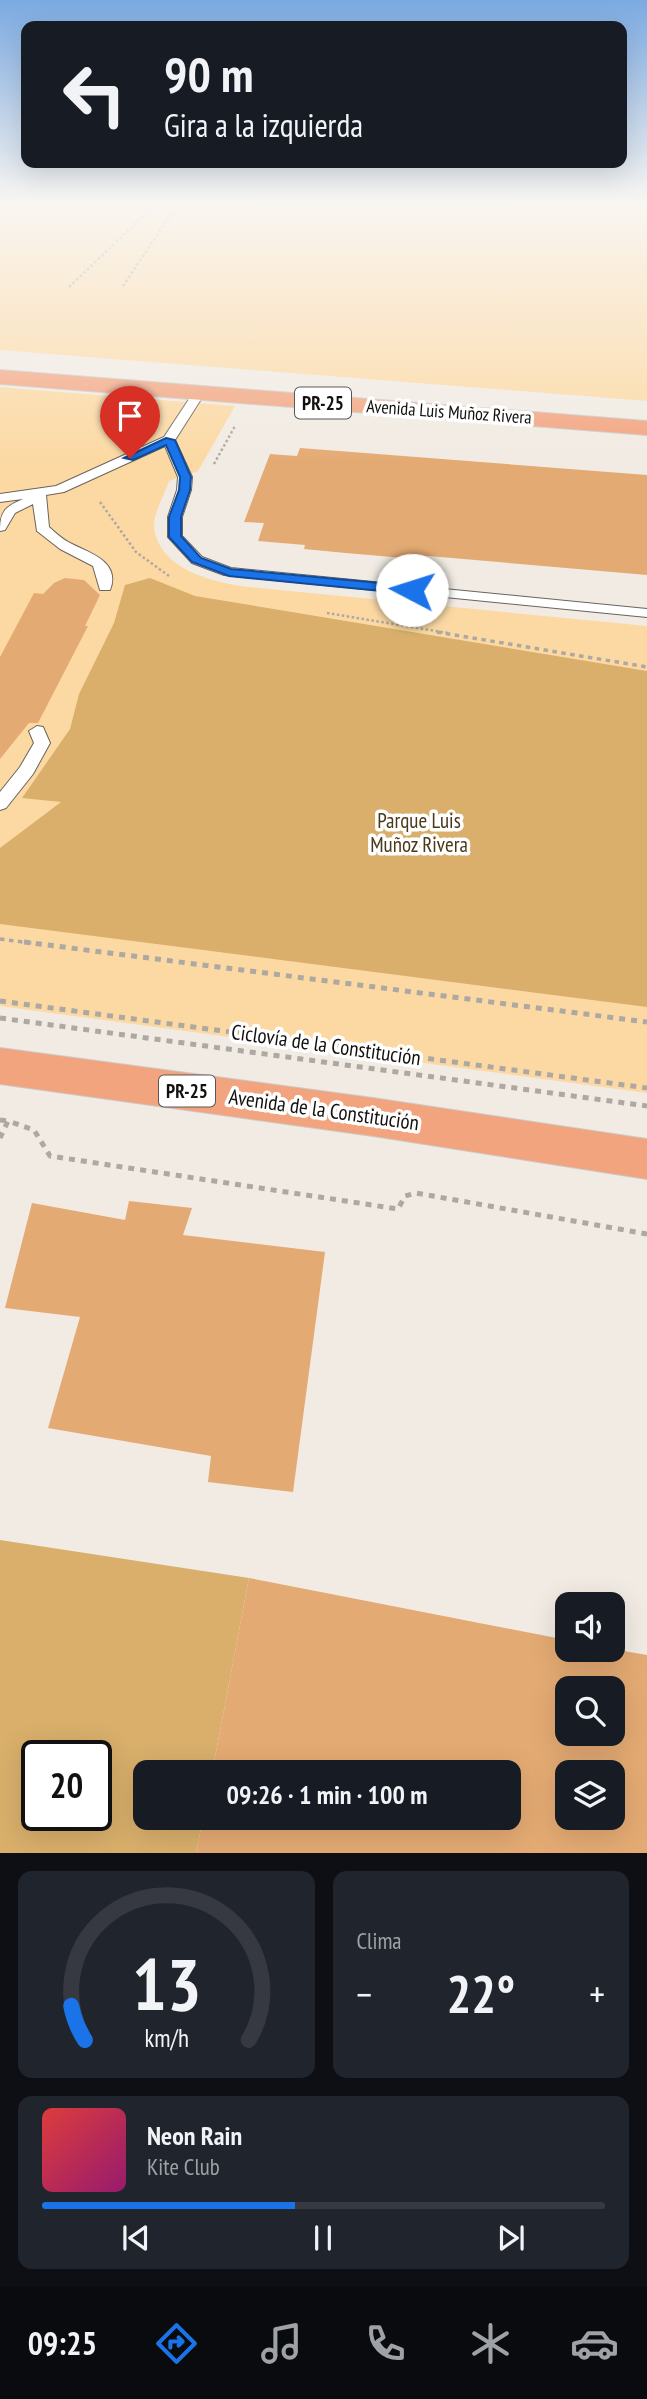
<!DOCTYPE html>
<html lang="es">
<meta charset="utf-8">
<style>
body{margin:0;font-family:"PT Sans Narrow",sans-serif;background:#20242c;color:#f1f3f6;height:100vh;display:flex;flex-direction:column;font-size:26px;white-space:nowrap}
*{box-sizing:border-box;margin:0}
p{font-size:23px;color:#9ea1a6}
.icon{flex:none;width:38px;height:38px;fill:none;stroke:currentColor;stroke-width:2;stroke-linecap:round;stroke-linejoin:round}
.map{position:relative;height:1853px;overflow:hidden}
.sheet{display:flex;flex-direction:column;gap:18px;padding:18px;background:#0d0f14;flex:1}
.sheet>*{flex:none}
.hud{position:absolute;left:21px;top:21px;width:606px;height:147px;border-radius:14px;box-shadow:0 7px 28px #0002;background:#171b24;color:#f1f3f6;overflow:hidden}
.fabs{position:absolute;left:555px;top:1592px;display:grid;gap:14px}
.fabs a{display:grid;place-items:center;width:70px;height:70px;border-radius:14px;background:#171b24;box-shadow:0 7px 28px #0002;font-size:35px}
.speed{position:absolute;left:21px;top:1740px;display:flex;gap:14px;font-size:35px;font-weight:700;text-align:center}
.speed>*{display:grid;place-content:center;width:91px;height:91px;border-radius:50%;background:#171b24;box-shadow:0 7px 28px #0002;line-height:1}
.speed .limit{border:4px solid #111;border-radius:10px;background:#fff;color:#111}
.pin{position:absolute;display:grid;place-items:center;width:60px;height:60px;color:#fff;margin:-72px -30px;border-radius:50% 50% 50% 0;rotate:-45deg;box-shadow:0 0 7px #0007}
.pin .icon{rotate:45deg}
.me{position:absolute;width:77px;margin:-38px;rotate:275deg;stroke-linejoin:round;filter:drop-shadow(0 0 5px #0008)}
.turn{display:flex;align-items:center;gap:24px;height:147px;padding:0 28px;font-size:32px}
.turn .icon{width:91px;height:91px;stroke-width:2.5}
.turn b{display:block;font-size:49px;line-height:60px}
.big{font-size:52px;font-weight:700;line-height:1.1}
.sheet .widget{flex:1;display:flex;flex-direction:column;justify-content:center;gap:10px;min-width:0;padding:0 24px;border-radius:14px;background:#20242c}
.sheet .dial{align-items:center;gap:0}
.dial svg{height:182px;overflow:visible;fill:none;stroke:#363941;stroke-width:7;stroke-linecap:round;text-anchor:middle}
.dial text{fill:#f1f3f6;stroke:none}
.song{display:flex;align-items:center;gap:21px}
.cover{width:84px;height:84px;border-radius:10px;background:linear-gradient(135deg,hsl(0 70% 55%),hsl(320 70% 35%))}
.played{height:7px;border-radius:4px;background:linear-gradient(90deg,#1a73e8 45%,#363941 45%)}
.keys{display:flex;justify-content:space-around;direction:ltr}
.heat{display:flex;justify-content:space-between;align-items:center;font-size:38px;direction:ltr}
.sheet .tiles{flex:1;display:grid;gap:18px;grid-template-columns:1fr 1fr}
.widget:last-child{grid-column:span 2}
.trip{position:absolute;left:133px;top:1760px;width:388px;height:70px;border-radius:14px;background:#171b24;box-shadow:0 7px 28px #0002;font-weight:700;line-height:70px;text-align:center}
.menu{display:flex;height:112px;justify-content:space-around;align-items:center;background:#090b0e;color:#9ea1a6}
.menu .icon{width:49px;height:49px}
.menu .current{color:#1a73e8}
.menu b{font-size:32px;color:#f1f3f6}
.map>svg:first-child{display:block}
</style>
<div class="map">
<svg width="647" height="1853" viewBox="0 0 647 1853">
<rect width="100%" height="100%" fill="#f1ebe3"/>
<!-- green -->
<g fill="#fcd9a3">
<path d="M0,202h647v199l-647,-51z"/>
<path d="M0,387l235,19 -37,65 -29,10c-4,13 -16,33 -15,46 5,43 59,55 94,60l399,39v467l-647,-87z"/>
</g>
<!-- forest -->
<g fill="#d9af6b" fill-rule="evenodd">
<path d="M150,578l45,18 452,75v336l-647,-83v-76l61,-46 -39,-4 48,-69 9,-35 35,-71 11,-38z"/>
<path d="M0,1540l249,38 -37,195h-67v45h58l-7,35h-196zM37,1755h59v60h-59z"/>
</g>
<!-- building -->
<g fill="#e4aa73" fill-rule="evenodd">
<path d="M300,448l347,27v100l-230,-20 -2,4 -69,-6 -42,-4 1,-4 -47,-4 6,-18 -20,-1 26,-68 27,2z"/>
<path d="M65,578l19,2 16,15 -15,31h3l-50,97h-9l-29,36v-102l34,-64 9,1 11,-11z"/>
<path d="M129,1201l63,7 -9,27 142,17 -32,240 -85,-10 3,-26 -163,-28 32,-111 -75,-9 27,-105 93,17z"/>
<path d="M249,1578l318,62v10l45,-1 35,6v198h-451l7,-35h306v-45h-297zM567,1689h45v45h-45zM567,1773h45v45h-45z"/>
</g>
<g fill="none" stroke-linecap="round" stroke-linejoin="round">
<!-- service casing -->
<g stroke="#69645c" stroke-width="2">
<g id="service">
<path d="M199,389l6,4 -30,47 17,37 -1,13 -9,27v19l20,21 29,11 416,41v8l-423,-42 -32,-12 -24,-26v-20l9,-27 1,-13 -13,-31 -101,46 -18,3 3,32c7,6 14,13 23,17 18,9 49,18 38,46h-10l-7,-24 -33,-17 -23,-18 -4,-27 -18,9 -10,17 -5,1c0,-20 5,-24 23,-32l-23,3v-8l56,-8 108,-49 31,-47z"/>
<path d="M37,726l6,1 7,16 -17,31 -27,34 -6,2v-18l20,-25 14,-24 -5,-12z"/>
</g>
</g>
<!-- primary casing -->
<g stroke="#cbcbca" stroke-width="2">
<g id="primary">
<path d="M0,370l647,51v14l-647,-51z"/>
<path d="M0,1048l373,50 274,41v40l-274,-43 -373,-52z"/>
</g>
</g>
<!-- path-far2 -->
<g stroke="#ada8a2" stroke-width="2.5" stroke-dasharray="2.5 2.5" stroke-linecap="butt">
<path d="M123,286l56,-84"/>
<path d="M69,287l89,-85"/>
<path d="M214,464l21,-38"/>
<path d="M100,502l36,50 33,24"/>
<path d="M327,613l121,20"/>
</g>
<!-- path-far1 -->
<g stroke="#ada8a2" stroke-width="3.5" stroke-dasharray="4.5 4.5" stroke-linecap="butt">
<path d="M437,632l210,35"/>
<path d="M0,939l38,5"/>
</g>
<!-- path -->
<g stroke="#ada8a2" stroke-width="5" stroke-dasharray="6 6" stroke-linecap="butt">
<path d="M24,942l623,80"/>
<path d="M0,1001l647,87"/>
<path d="M0,1018l647,88"/>
<path d="M0,1120l8,1"/>
<path d="M0,1138l8,-17 26,9 16,26 348,53 7,-13 11,-3 231,41"/>
</g>
<!-- service -->
<use href="#service" fill="#fff" fill-rule="evenodd"/>
<!-- primary -->
<use href="#primary" fill="#f2a47f" fill-rule="evenodd"/>
</g>
<!-- sky -->
<linearGradient id="sky" x2="0" y2="1"><stop stop-color="#7baae2"/><stop offset="0.44" stop-color="#f9f6f2"/><stop offset="1" stop-color="#f9f6f2" stop-opacity="0"/></linearGradient>
<rect width="647" height="461" fill="url(#sky)"/>
<!-- route -->
<path fill="#1a73e8" stroke="#114b97" stroke-width="2" d="M166,438l9,2 16,37 -1,13 -9,27v19l20,22 30,11 181,17 6,4 -6,4 -183,-18 -37,-14 -23,-25v-20l10,-27 1,-13 -14,-32 -33,15 -9,-2z"/>
<g text-anchor="middle" stroke-width="7" stroke-linejoin="round" paint-order="stroke">
<!-- far-street labels -->
<g font-size="18" fill="#13110e" stroke="#fff">
<text transform="translate(449 412) rotate(4)" y="6">Avenida Luis Muñoz Rivera</text>
</g>
<!-- shield labels -->
<g fill="#fff" stroke="#5a5856" stroke-width="2">
<rect x="295" y="387.5" width="56" height="31" rx="5"/>
<rect x="159" y="1075.5" width="56" height="31" rx="5"/>
</g>
<g font-size="19" font-weight="bold" fill="#13110e">
<text x="323" y="410">PR-25</text>
<text x="187" y="1098">PR-25</text>
</g>
<!-- park labels -->
<g font-size="21" fill="#4a381a" stroke="#fff">
<text x="419" y="828">Parque Luis<tspan x="419" dy="24">Muñoz Rivera</tspan></text>
</g>
<!-- street labels -->
<g font-size="21" fill="#13110e" stroke="#fff">
<text transform="translate(326 1045) rotate(8)" y="7">Ciclovía de la Constitución</text>
<text transform="translate(324 1110) rotate(8)" y="7">Avenida de la Constitución</text>
</g>
</g>
</svg>
<div class="fabs">
<a><svg class="icon" aria-label="sound" viewBox="0 0 24 24"><path d="M4 9h4l5-4v14l-5-4H4zM17 9q2 3 0 6"/></svg></a>
<a><svg class="icon" aria-label="search" viewBox="0 0 24 24"><circle cx="10" cy="10" r="6"/><path d="M15 15l6 6"/></svg></a>
<a><svg class="icon" aria-label="layers" viewBox="0 0 24 24"><path d="M12 4l9 5-9 5-9-5zM3 14l9 5 9-5"/></svg></a>
</div>
<div class="speed"><div class="limit">20</div></div>
<div class="pin" style="left:130px;top:458px;background:#d93025"><svg class="icon" aria-label="arrive" viewBox="0 0 24 24"><path d="M6 21V4h12l-3 4 3 4H6"/></svg></div>
<svg class="me" style="left:412px;top:590px" viewBox="-20 -20 40 40"><circle r="19" fill="#fff"/><path d="M0-13L10 11 0 6-10 11z" fill="#1a73e8"/></svg>
<div class="trip">09:26 · 1 min · 100 m</div>
<div class="hud">
<div class="turn"><svg class="icon" aria-label="left" viewBox="0 0 24 24"><path d="M17 20v-9H6M10 6l-5 5 5 5"/></svg><div><b>90 m</b>Gira a la izquierda</div></div>
</div>
</div>
<section class="sheet">
<div class="tiles">
<div class="widget dial"><svg viewBox="0 0 100 80">
<path d="M14 69A42 42 0 1 1 86 69"/>
<path d="M14 69A42 42 0 0 1 8 54" stroke="#1a73e8"/>
<text x="50" y="56" font-size="32" font-weight="700">13</text>
<text x="50" y="72" font-size="11">km/h</text>
</svg></div>
<div class="widget"><p>Clima</p>
<div class="heat"><a>−</a><b class="big">22°</b><a>+</a></div>
</div>
<div class="widget">
<div class="song"><i class="cover"></i><div><b>Neon Rain</b><p>Kite Club</p></div></div>
<div class="played"></div>
<div class="keys"><svg class="icon" aria-label="previous" viewBox="0 0 24 24"><path d="M18 5L8 12l10 7zM5 5v14"/></svg><svg class="icon" aria-label="pause" viewBox="0 0 24 24"><path d="M8 5v14M16 5v14"/></svg><svg class="icon" aria-label="next" viewBox="0 0 24 24"><path d="M6 5l10 7-10 7zM19 5v14"/></svg></div>
</div>
</div>
</section>
<nav class="menu">
<b>09:25</b>
<svg class="icon current" aria-label="directions" viewBox="0 0 24 24"><path d="M12 3l9 9-9 9-9-9zM9 14v-3h6M13 9l2 2-2 2"/></svg>
<svg class="icon" aria-label="music" viewBox="0 0 24 24"><path d="M9 18V5l10-2v13"/><circle cx="6" cy="18" r="3"/><circle cx="16" cy="16" r="3"/></svg>
<svg class="icon" aria-label="phone" viewBox="0 0 24 24"><path d="M5 4h4l2 5-3 2q2 4 5 5l2-3 5 2v4C11 20 4 13 5 4z"/></svg>
<svg class="icon" aria-label="climate" viewBox="0 0 24 24"><path d="M12 3v18M4 7l16 10M4 17L20 7"/></svg>
<svg class="icon" aria-label="car" viewBox="0 0 24 24"><path d="M5 17H2v-5l4-1 3-4h7l3 4 3 1v5h-3M9 17h6M6 11h13"/><circle cx="7" cy="17" r="2"/><circle cx="17" cy="17" r="2"/></svg>
</nav>
